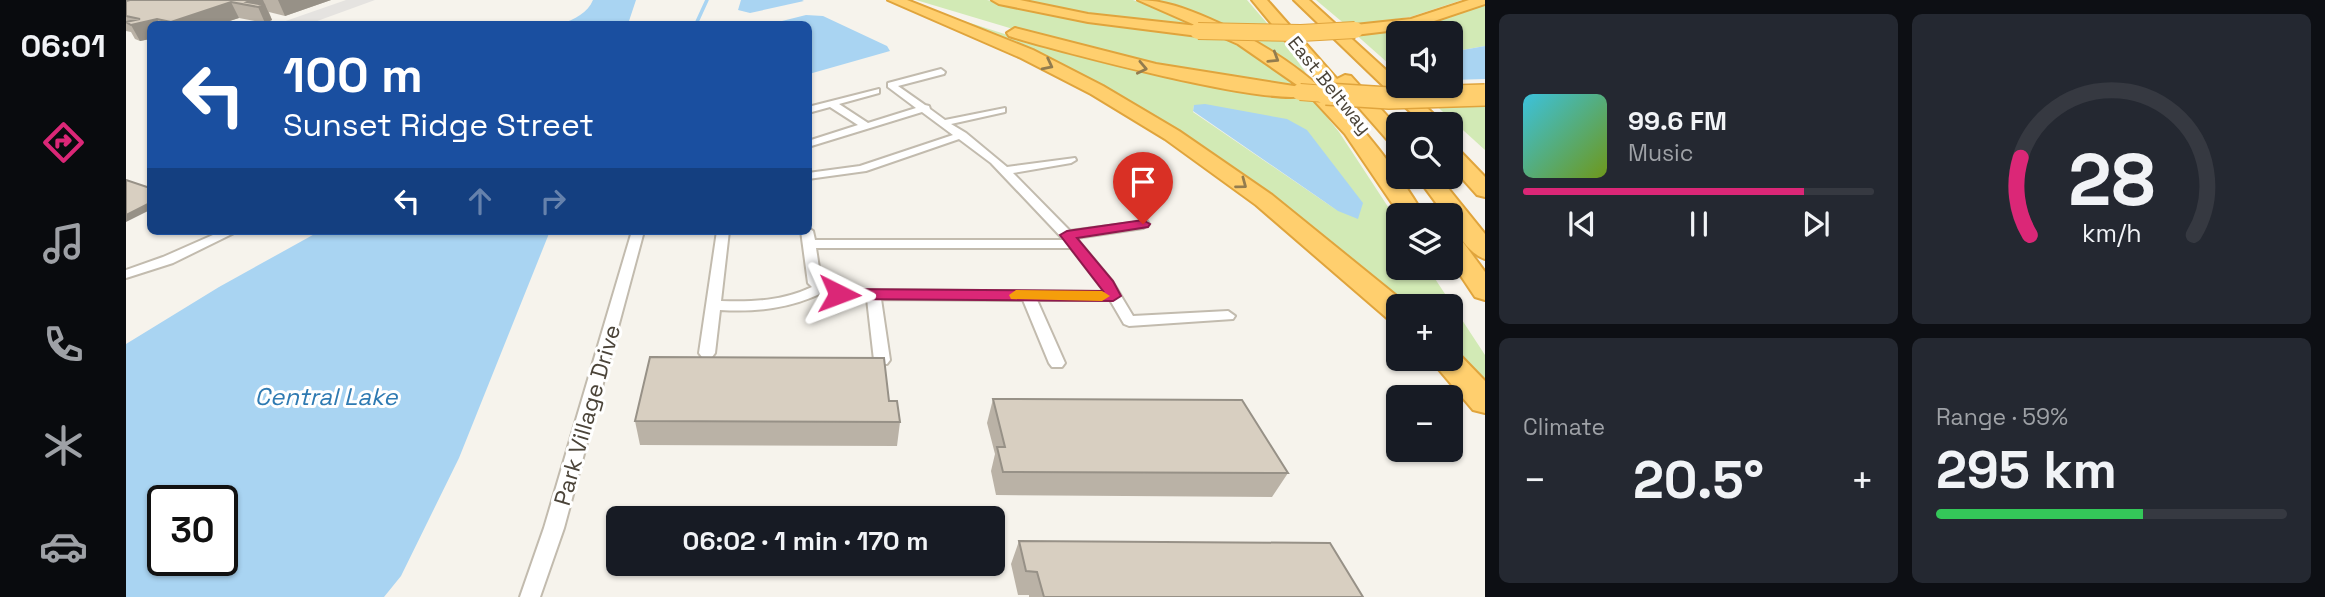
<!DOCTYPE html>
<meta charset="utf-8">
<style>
body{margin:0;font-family:"Space Grotesk",sans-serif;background:#242831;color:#f1f3f6;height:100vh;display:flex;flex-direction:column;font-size:26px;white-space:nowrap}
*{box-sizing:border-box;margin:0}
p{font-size:23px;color:#9ea1a6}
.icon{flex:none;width:38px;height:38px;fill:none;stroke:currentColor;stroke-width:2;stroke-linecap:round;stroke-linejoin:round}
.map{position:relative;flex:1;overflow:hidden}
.details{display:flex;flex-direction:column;gap:14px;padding:14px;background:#0d0f14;width:840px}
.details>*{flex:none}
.hud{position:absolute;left:21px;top:21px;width:665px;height:214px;border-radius:10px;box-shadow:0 2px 5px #0004;background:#1a4fa0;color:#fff;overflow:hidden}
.controls{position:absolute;left:1260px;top:21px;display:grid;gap:14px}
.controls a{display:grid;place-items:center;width:77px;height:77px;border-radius:10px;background:#171b24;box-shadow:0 2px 5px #0004;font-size:35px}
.speed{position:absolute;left:21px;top:485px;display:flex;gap:14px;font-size:35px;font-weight:700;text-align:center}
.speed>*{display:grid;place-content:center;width:91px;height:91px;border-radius:50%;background:#171b24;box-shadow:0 2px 5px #0004;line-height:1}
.speed .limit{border:4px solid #111;border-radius:10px;background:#fff;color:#111}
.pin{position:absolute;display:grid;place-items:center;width:60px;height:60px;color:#fff;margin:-72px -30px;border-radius:50% 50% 50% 0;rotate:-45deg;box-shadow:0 0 7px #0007}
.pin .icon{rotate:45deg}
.me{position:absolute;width:77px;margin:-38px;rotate:93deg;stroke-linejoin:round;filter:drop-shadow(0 0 5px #0008)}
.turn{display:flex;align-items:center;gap:24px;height:147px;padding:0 21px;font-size:32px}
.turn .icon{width:91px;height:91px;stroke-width:2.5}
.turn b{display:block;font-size:49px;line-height:60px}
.lanes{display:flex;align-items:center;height:66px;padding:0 21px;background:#0003;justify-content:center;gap:35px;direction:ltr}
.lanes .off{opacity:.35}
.big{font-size:52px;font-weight:700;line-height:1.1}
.details .card{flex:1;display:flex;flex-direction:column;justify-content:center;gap:10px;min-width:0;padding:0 24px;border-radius:10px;background:#242831}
.details .dial{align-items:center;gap:0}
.dial svg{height:182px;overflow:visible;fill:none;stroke:#363941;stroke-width:7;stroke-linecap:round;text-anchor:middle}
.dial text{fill:#f1f3f6;stroke:none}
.song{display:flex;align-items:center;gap:21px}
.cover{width:84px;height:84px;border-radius:10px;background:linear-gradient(135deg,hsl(190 70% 55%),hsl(80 70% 35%))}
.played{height:7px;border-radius:4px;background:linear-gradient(90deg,#db2777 80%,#363941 80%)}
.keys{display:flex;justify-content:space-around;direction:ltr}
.heat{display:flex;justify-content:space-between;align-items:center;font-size:38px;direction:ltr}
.charge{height:10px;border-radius:5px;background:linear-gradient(90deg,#34c759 59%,#363941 0)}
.details .tiles{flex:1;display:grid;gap:14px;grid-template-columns:repeat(2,1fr)}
.trip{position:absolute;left:480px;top:506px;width:399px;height:70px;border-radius:10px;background:#171b24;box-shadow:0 2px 5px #0004;font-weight:700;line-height:70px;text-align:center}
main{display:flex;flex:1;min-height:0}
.dock{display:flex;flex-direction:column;width:126px;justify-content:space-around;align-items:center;background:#090b0e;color:#9ea1a6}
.dock .icon{width:49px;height:49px}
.dock .selected{color:#db2777}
.dock b{font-size:32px;color:#f1f3f6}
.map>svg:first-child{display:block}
</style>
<main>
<nav class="dock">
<b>06:01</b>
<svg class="icon selected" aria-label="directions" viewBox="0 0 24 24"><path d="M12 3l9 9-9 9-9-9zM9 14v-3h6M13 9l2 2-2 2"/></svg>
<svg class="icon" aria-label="music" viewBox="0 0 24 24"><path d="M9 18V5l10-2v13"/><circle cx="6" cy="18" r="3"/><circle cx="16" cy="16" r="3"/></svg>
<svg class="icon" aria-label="phone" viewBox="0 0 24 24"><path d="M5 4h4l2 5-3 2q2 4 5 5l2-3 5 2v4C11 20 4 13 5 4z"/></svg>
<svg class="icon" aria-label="climate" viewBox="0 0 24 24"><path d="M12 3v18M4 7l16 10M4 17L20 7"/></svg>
<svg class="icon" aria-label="car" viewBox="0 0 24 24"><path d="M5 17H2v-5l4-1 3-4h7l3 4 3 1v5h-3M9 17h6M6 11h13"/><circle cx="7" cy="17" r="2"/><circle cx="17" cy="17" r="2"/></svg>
</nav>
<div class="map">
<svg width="1359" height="597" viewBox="0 0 1359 597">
<rect width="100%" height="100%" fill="#f6f3ec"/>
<!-- green -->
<g fill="#d2eab5" fill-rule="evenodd">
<path d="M790,0h71l33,8 209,31 34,20 38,29 -92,-11 -152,-35z"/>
<path d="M884,0h123l72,27 -102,-9z"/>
<path d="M1031,0h90l25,29h-43z"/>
<path d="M1190,0h146l-52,17 -63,9z"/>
<path d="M1359,1v45l-34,6v-19h-53v39l-45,-40 33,-3z"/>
<path d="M809,12c65,20 129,43 195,57 59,13 120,19 180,27l29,36 59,90v46h30l57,87v35l-34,-34v-50h-52l-50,-43 -167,-125zM1068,105l144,106 -145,-99z"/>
<path d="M1116,35h37l27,38z"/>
<path d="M1359,99v51l-54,-49z"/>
</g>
<!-- parking -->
<path fill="#e5e3e0" d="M220,0h29l-66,24h-32z"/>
<!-- water -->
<g fill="#a9d4f2" fill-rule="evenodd">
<path d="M467,0h43l-8,24h-66c12,-5 26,-11 31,-24z"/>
<path d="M615,0h61l2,1 -54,12 -12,-3z"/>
<path d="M680,15l17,1 64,30 3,5 -81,23 -1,-50h-38z"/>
<path d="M1359,46v33l-34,1v-28z"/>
<path d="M1079,104l82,15 20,11 56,73 -5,16 -20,-8 -145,-100 1,-6z"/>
<path d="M194,231h230l-91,227 -58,118 -17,21h-258v-253l93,-57zM37,500h59v60h-59z"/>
</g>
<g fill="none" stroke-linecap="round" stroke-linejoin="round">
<!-- stream -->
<path stroke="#a9d4f2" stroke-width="3.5" d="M570,24l11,-24"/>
<!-- street casing -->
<g stroke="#c2bbae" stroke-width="4">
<g id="street">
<path d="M815,69l4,3 -1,2 -46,12 27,19 4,1 1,3 15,11 60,-12v4l-54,12 15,9 41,34 68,-9 1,2 -5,3 -58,10 57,58 77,-10 2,3 -6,4 -67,10 36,43 21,35 95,-5 7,5 -2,3 -104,7 -5,-2 -14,-24h-73l28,63 -3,4h-10l-3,-4 -26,-63 -142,-1 9,61 -3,4h-10l-3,-4 -7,-61 -28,-1 -15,-6c-35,17 -67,20 -104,18l-5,43 -3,4h-10l-3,-4 18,-122h12l-8,70c33,1 61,0 91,-14l-4,-4 -7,-52h7v-3l5,3 2,9h249l-73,-77 -32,-24 -93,32 -58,8v-6l52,-7 93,-31 -31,-23 -114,35v-6l50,-16 -28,-18 -22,6v-6l71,-18v4l-40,11 29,19 48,-15 -28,-21v-4zM690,248h255l34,44 -264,-2 -20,-9z"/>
<path d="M96,231h16l-65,32 -47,15v-8l37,-13z"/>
<path d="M506,231h12l-80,297 -24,69h-20l24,-69z"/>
</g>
</g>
<!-- highway casing -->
<g stroke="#e0a43c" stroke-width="4">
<g id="highway">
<path d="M762,0h19l126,50 70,36 76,45 93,64 137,111h-11v15l-10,-2 -132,-114 -91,-66 -74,-45 -70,-36z"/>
<path d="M866,0h28l68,14 110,12 8,5 -8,5 -110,-14 -89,-18z"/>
<path d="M1012,0c26,0 48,9 72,19 98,42 159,106 214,196h-24l-55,-81 -37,-40c-25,17 -258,-45 -299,-58l-2,-3 8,-5 141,36 144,23 -62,-43z"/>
<path d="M1126,0h15l70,79 8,-4 6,1 47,52v18l-7,-2 -44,-50 -8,5 -7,-2z"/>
<path d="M1168,0h15l89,81v5h6l40,38h-21z"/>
<path d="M1343,0h16v4l-72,24 -58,7 -8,-5 8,-5 56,-6z"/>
<path d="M1325,147l7,2 27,28v20l-8,-2 -26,-29z"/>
<path d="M1291,177h22l46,57v25c-14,-4 -34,-29 -34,-44h-6z"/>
<path d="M1325,235l9,3 25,34v28l-10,-3 -24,-36z"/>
<path d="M1325,350l5,1 29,30v32l-12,-3 -43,-51h21z"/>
</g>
</g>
<!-- street -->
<use href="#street" fill="#fff" fill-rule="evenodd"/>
<!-- highway -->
<use href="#highway" fill="#ffcf6e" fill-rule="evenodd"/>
<!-- highway-bridge-far1 casing -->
<g stroke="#e0a43c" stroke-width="18" stroke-linecap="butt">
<g id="highway-bridge-far1">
<path d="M1072,31l103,2 54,-3"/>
<path d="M1174,92l52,4"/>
<path d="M1343,96l16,-1"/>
</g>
</g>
<!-- highway-bridge casing -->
<g stroke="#e0a43c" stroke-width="24" stroke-linecap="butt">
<path id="highway-bridge" d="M1200,94l63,4 96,-3"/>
</g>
<!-- highway-bridge-far1 -->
<use href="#highway-bridge-far1" stroke="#ffcf6e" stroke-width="16"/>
<!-- highway-bridge -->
<use href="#highway-bridge" stroke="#ffcf6e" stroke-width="21"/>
</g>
<!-- wall -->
<g fill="#bab2a6">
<path d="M4,0h201l-46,16 -16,-4 3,8 -7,3 -26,-5 -19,6h-70v15l-10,2 -5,-2 -4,-7 -5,-1v-30z"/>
<path d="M867,399l295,74 -16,24 -276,-2 -5,-24 4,-17 -8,-31z"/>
<path d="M763,401l11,21 -3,24 -257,-1 -5,-24z"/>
<path d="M893,541l344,56h-334v-2h-11l-7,-31z"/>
</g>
<!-- shaded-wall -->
<g fill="#979187">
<path d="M126,0h11l9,20 -7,3 -7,-16 -11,-5z"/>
<path d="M152,0h53l-46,16z"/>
<path d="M105,2l8,16 -19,6h-47l-2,-2z"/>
<path d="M31,19l3,5h-10v15l-10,2 -9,-16z"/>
<path d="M24,203v7l-24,12v-7z"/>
</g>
<!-- building -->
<g fill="#d8cfc1" stroke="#979187" stroke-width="2">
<path d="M4,0h122l-5,2 18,3 -7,2 -27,-5 -60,20 -14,-3 -26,6 -5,-3 14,-3 -14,-3v-15z"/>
<path d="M0,180l24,8v15l-24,12z"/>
<path d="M524,357l234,1 5,43h8l3,21 -265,-1z"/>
<path d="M867,399l249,1 46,73 -285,-1 -6,-25h8z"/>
<path d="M893,541l311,2 33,54h-319l-7,-25 -11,-1z"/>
</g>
<!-- one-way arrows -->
<defs><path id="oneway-chevron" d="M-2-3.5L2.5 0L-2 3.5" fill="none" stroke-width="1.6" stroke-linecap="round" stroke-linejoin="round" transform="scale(1.75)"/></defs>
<g stroke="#937c4e">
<use href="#oneway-chevron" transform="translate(1148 58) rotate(32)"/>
<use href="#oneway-chevron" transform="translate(922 65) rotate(27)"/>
<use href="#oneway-chevron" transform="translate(1016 68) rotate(12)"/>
<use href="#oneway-chevron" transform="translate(1116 184) rotate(37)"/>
</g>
<!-- route -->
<path fill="#db2777" stroke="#8e194d" stroke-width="2" d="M1017,220l7,4 -2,3 -71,11 36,43 8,15 -8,5 -274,-2 -8,-5 8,-5 264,2 -43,-56 7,-4z"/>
<!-- slow -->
<path fill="#f59e0b" d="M890,290l86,1 8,5 -8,5 -91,-2 -2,-4z"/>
<g text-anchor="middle" stroke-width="6" stroke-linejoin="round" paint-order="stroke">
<!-- far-street labels -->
<g font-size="19" fill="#4b4439" stroke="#fff">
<text transform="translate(1204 85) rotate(51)" y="7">East Beltway</text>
</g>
<!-- street labels -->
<g font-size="23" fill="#4b4439" stroke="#fff">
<text transform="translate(461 415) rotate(-74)" y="8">Park Village Drive</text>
</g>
<!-- water labels -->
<g font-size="24" font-style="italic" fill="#2e7ab2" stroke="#fff">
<text x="200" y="405">Central Lake</text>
</g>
</g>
</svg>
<div class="controls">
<a><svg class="icon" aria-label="sound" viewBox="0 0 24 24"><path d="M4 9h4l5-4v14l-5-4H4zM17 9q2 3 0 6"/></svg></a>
<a><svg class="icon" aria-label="search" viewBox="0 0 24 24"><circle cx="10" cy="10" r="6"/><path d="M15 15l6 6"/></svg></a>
<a><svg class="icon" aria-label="layers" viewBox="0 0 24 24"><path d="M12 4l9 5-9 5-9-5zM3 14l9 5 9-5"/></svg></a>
<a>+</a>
<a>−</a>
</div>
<div class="speed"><div class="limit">30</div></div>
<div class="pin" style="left:1017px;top:224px;background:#d93025"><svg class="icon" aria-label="arrive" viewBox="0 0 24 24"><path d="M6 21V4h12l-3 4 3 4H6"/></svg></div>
<svg class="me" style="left:713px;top:294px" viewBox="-20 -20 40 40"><path d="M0-17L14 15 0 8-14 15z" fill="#db2777" stroke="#fff" stroke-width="4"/></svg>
<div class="trip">06:02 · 1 min · 170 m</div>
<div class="hud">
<div class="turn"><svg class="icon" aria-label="left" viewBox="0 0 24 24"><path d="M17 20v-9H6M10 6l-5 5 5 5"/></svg><div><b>100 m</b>Sunset Ridge Street</div></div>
<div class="lanes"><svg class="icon" aria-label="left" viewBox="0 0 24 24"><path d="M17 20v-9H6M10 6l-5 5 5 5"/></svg><svg class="icon off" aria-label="ahead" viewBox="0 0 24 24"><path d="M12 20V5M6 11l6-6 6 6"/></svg><svg class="icon off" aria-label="right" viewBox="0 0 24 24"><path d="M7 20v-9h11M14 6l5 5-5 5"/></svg></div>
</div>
</div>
<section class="details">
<div class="tiles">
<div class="card">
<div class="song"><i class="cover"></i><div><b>99.6 FM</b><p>Music</p></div></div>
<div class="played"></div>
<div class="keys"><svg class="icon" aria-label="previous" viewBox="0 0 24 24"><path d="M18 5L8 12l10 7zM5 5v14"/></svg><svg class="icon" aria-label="pause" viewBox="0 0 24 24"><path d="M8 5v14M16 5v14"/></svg><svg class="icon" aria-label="next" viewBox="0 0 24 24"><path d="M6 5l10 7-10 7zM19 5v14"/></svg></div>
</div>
<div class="card dial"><svg viewBox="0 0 100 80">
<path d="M14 69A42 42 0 1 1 86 69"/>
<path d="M14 69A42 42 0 0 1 10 35" stroke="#db2777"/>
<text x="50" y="56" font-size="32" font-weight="700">28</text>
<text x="50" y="72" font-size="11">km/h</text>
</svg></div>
<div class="card"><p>Climate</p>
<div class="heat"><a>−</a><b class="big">20.5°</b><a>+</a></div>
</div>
<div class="card"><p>Range · 59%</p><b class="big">295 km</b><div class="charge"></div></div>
</div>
</section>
</main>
